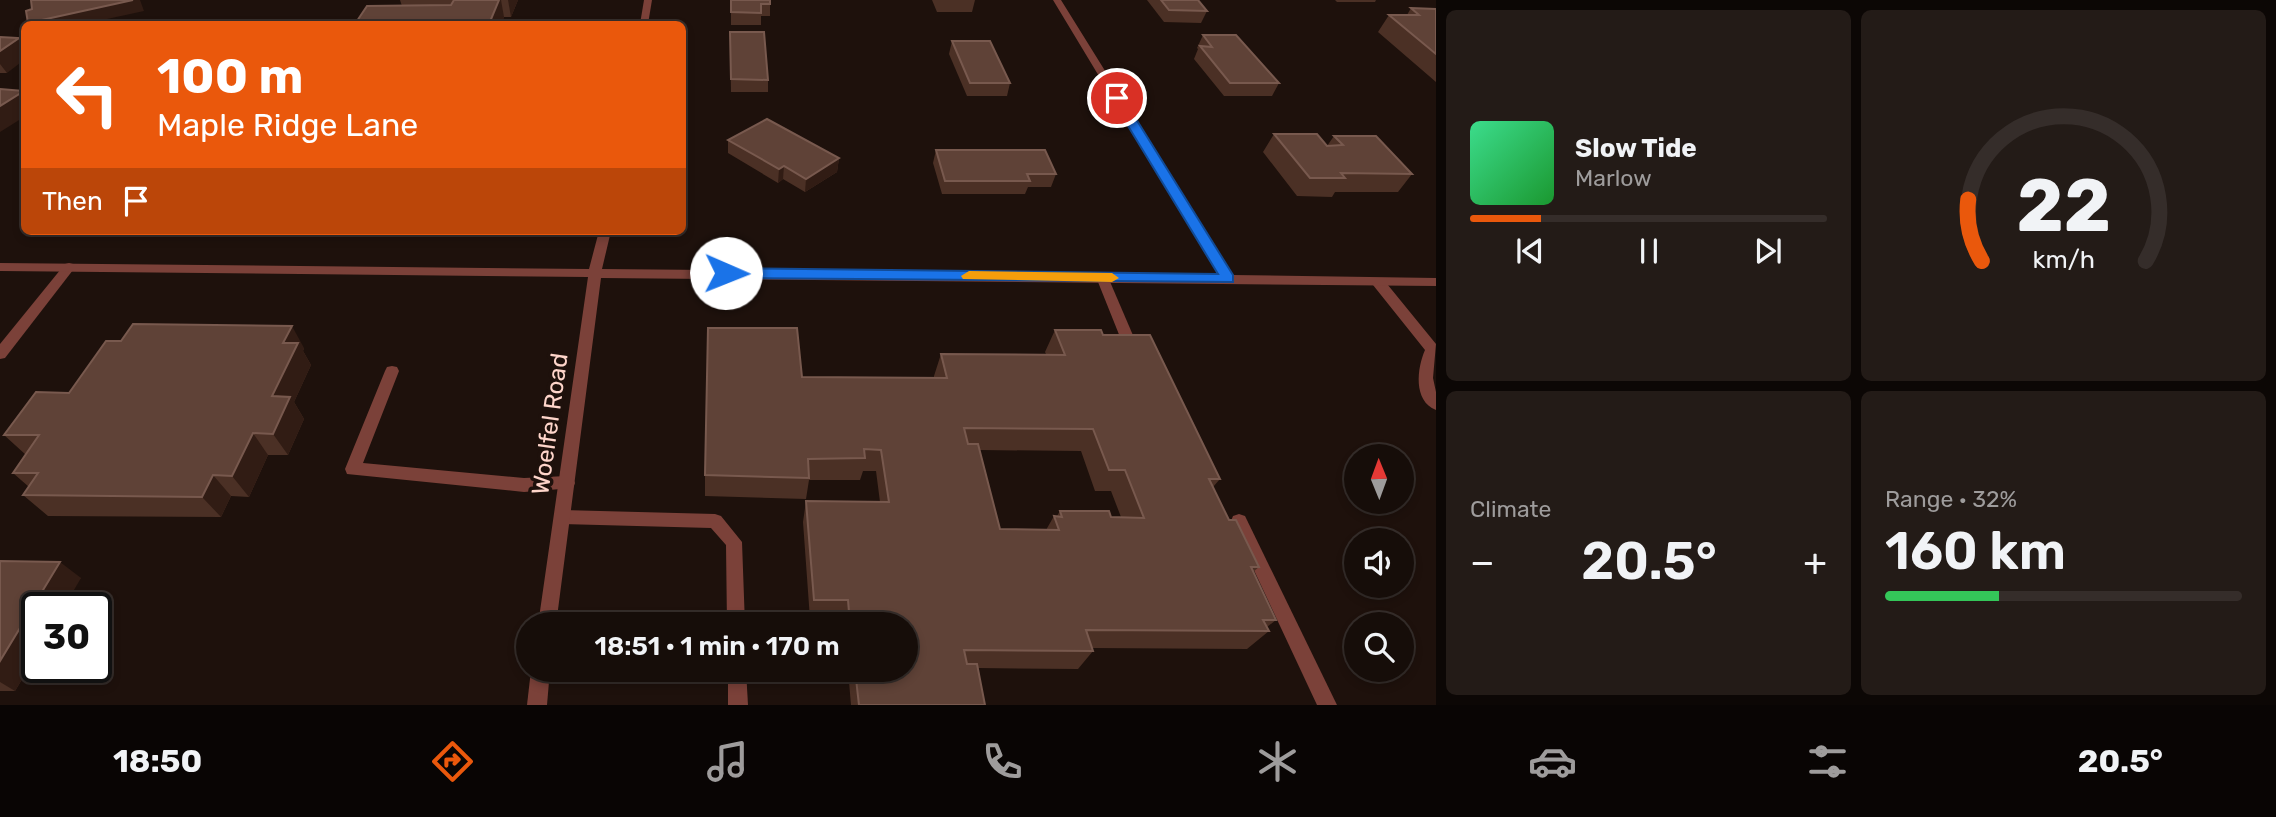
<!DOCTYPE html>
<meta charset="utf-8">
<style>
body{margin:0;font-family:Rubik,sans-serif;background:#231b17;color:#f1f3f6;height:100vh;display:flex;flex-direction:column;font-size:26px;white-space:nowrap}
*{box-sizing:border-box;margin:0}
p{font-size:23px;color:#9e9c9c}
.icon{flex:none;width:38px;height:38px;fill:none;stroke:currentColor;stroke-width:2;stroke-linecap:round;stroke-linejoin:round}
.map{position:relative;flex:1;overflow:hidden}
.details{display:flex;flex-direction:column;gap:10px;padding:10px;background:#0c0705;width:840px}
.details>*{flex:none}
.guide{position:absolute;left:21px;top:21px;width:665px;height:214px;border-radius:10px;box-shadow:0 4px 10px #0003,0 0 0 2px #352d2a;background:#ea580c;color:#fff;overflow:hidden}
.needle{width:46px;rotate:359deg}
.fabs{position:absolute;left:1344px;top:444px;display:grid;gap:14px}
.fabs a{display:grid;place-items:center;width:70px;height:70px;border-radius:50%;background:#160d09;box-shadow:0 4px 10px #0003,0 0 0 2px #352d2a;font-size:35px}
.speed{position:absolute;left:21px;top:592px;display:flex;gap:14px;font-size:35px;font-weight:700;text-align:center}
.speed>*{display:grid;place-content:center;width:91px;height:91px;border-radius:50%;background:#160d09;box-shadow:0 4px 10px #0003,0 0 0 2px #352d2a;line-height:1}
.speed .limit{border:4px solid #111;border-radius:10px;background:#fff;color:#111}
.pin{position:absolute;display:grid;place-items:center;width:60px;height:60px;color:#fff;margin:-30px;border:4px solid #fff;border-radius:50%;box-shadow:0 2px 7px #0007}
.me{position:absolute;width:77px;margin:-38px;rotate:91deg;stroke-linejoin:round;filter:drop-shadow(0 0 5px #0008)}
.turn{display:flex;align-items:center;gap:24px;height:147px;padding:0 21px;font-size:32px}
.turn .icon{width:91px;height:91px;stroke-width:2.5}
.turn b{display:block;font-size:49px;line-height:60px}
.then{display:flex;align-items:center;height:66px;padding:0 21px;background:#0003;gap:14px;font-size:26px}
.big{font-size:52px;font-weight:600;line-height:1.1}
.details .tile{flex:1;display:flex;flex-direction:column;justify-content:center;gap:10px;min-width:0;padding:0 24px;border-radius:10px;background:#231b17}
.details .dial{align-items:center;gap:0}
.dial svg{height:182px;overflow:visible;fill:none;stroke:#352d2a;stroke-width:7;stroke-linecap:round;text-anchor:middle}
.dial text{fill:#f1f3f6;stroke:none}
.song{display:flex;align-items:center;gap:21px}
.cover{width:84px;height:84px;border-radius:10px;background:linear-gradient(135deg,hsl(150 70% 55%),hsl(130 70% 35%))}
.played{height:7px;border-radius:4px;background:linear-gradient(90deg,#ea580c 20%,#352d2a 20%)}
.keys{display:flex;justify-content:space-around;direction:ltr}
.heat{display:flex;justify-content:space-between;align-items:center;font-size:38px;direction:ltr}
.charge{height:10px;border-radius:5px;background:linear-gradient(90deg,#34c759 32%,#352d2a 0)}
.details .tiles{flex:1;display:grid;gap:10px;grid-template-columns:repeat(2,1fr)}
.trip{position:absolute;left:516px;top:612px;width:402px;height:70px;border-radius:35px;background:#160d09;box-shadow:0 4px 10px #0003,0 0 0 2px #352d2a;font-weight:600;line-height:70px;text-align:center}
.tabs{display:flex;height:112px;justify-content:space-around;align-items:center;background:#090504;color:#9e9c9c}
.tabs .icon{width:49px;height:49px}
.tabs .current{color:#ea580c}
.tabs b{font-size:32px;color:#f1f3f6}
main{display:flex;flex:1;min-height:0}
.map>svg:first-child{display:block}
</style>
<main>
<div class="map">
<svg width="1436" height="705" viewBox="0 0 1436 705">
<rect width="100%" height="100%" fill="#1e110c"/>
<g fill="none" stroke-linecap="round" stroke-linejoin="round">
<!-- lane -->
<g fill="#7b4139" fill-rule="evenodd">
<path d="M69,263l4,1 2,3 -2,3 -68,88 -5,1v-15l65,-80z"/>
<path d="M1102,273l6,4 30,70 -2,4h-10l-2,-4 -28,-70z"/>
<path d="M1378,278l5,1 53,65 -3,34 3,14v18c-23,-9 -19,-42 -11,-60l-52,-65 -1,-3z"/>
<path d="M392,366l5,1 2,4 -36,92 161,15 43,-2 6,2 2,5 -2,5 -49,4 -177,-18 -2,-5 40,-98 2,-4z"/>
<path d="M562,510l153,4 6,2 21,26 3,83h-18l-1,-80 -15,-17 -149,-4 -6,-2 -2,-5 2,-5z"/>
<path d="M1239,514l6,2 92,189h-20l-86,-184 2,-5z"/>
<path d="M728,670h18l2,35h-20z"/>
</g>
<!-- street -->
<g fill="#7b4139" fill-rule="evenodd">
<path d="M644,0h8l-4,24h-8z"/>
<path d="M1053,0h8l171,275 204,3v8l-835,-8 -45,347h-18l50,-348 -588,-6v-8l589,6 10,-38h12l-9,38 617,6z"/>
<path d="M531,670h19l-3,35h-20z"/>
</g>
</g>
<!-- wall -->
<g fill="#4b3025" fill-rule="evenodd">
<path d="M400,0h118l-7,17h-7l-3,7h-146l47,-18z"/>
<path d="M731,0h39v16h-9v9h-30z"/>
<path d="M932,0h43l-3,12h-35z"/>
<path d="M1147,0h51l9,11 -6,12 -37,-1z"/>
<path d="M1335,0h41l-1,2h-38z"/>
<path d="M1411,8l25,1v73l-58,-50 11,-17h18z"/>
<path d="M730,32l38,48v12h-37z"/>
<path d="M1203,35l76,48 -7,13h-48l-30,-37 4,-10 -1,-1z"/>
<path d="M0,37l7,36h-7z"/>
<path d="M952,41l58,42 -3,13h-40l-18,-42z"/>
<path d="M1274,134l53,12 7,-10 78,38 -14,18h-63l-3,5 -35,-1 -34,-44z"/>
<path d="M728,140l111,18 -2,14 -32,20 -22,-13 -5,4 -50,-30z"/>
<path d="M936,150l120,24 -5,13h-23l-3,7h-83l-9,-31z"/>
<path d="M1055,330l48,5 117,144 -7,8 16,33 30,47 -6,5 23,48 -9,7 2,4 -22,18 -155,-1 1,3 -15,18 -100,-1 7,37h-134l-3,-35h58v-45h-63v-6h-33l-7,-97 3,-21 74,1 -4,-31h-13l-3,9h-51l-3,19 -101,-3v-21l97,-98 132,1v-2l7,-22h105l-1,-2zM980,450l101,1 14,40h16l10,26h-10l-51,-6 -3,5h-3l-8,14 -46,-1z"/>
<path d="M304,348l-1,3 8,14 -17,37 10,17 -16,36h-20l-19,42 -18,-1 -10,21 -173,-1 -25,-21 6,-8 -16,-14 13,-18 -22,-20 65,-42z"/>
<path d="M0,561l81,17 -44,29v47l-22,37h-15z"/>
</g>
<!-- shaded-wall -->
<g fill="#311c14">
<path d="M133,0h7l4,11 -60,13h-55l-1,-1z"/>
<path d="M499,0h2l3,17 -3,7h-12z"/>
<path d="M508,0h10l-7,17z"/>
<path d="M19,38l5,7v15l-17,13 -7,-9v-13z"/>
<path d="M24,91v26l-24,15v-26z"/>
<path d="M839,158l-2,14 -32,20 1,-13z"/>
<path d="M784,166l-1,13 -5,4 1,-14z"/>
<path d="M292,326l12,22 -1,3 8,14 -17,37 10,17 -16,36 -15,-21 -1,-38 11,-53z"/>
<path d="M253,433l15,22 -19,42 -17,-21z"/>
<path d="M213,475l18,21 -10,21 -19,-20z"/>
<path d="M60,562l21,16 -17,29h-27v47l-22,37 -15,-9v-21z"/>
</g>
<!-- building -->
<g fill="#5f4237" stroke="#78594e" stroke-width="2" fill-rule="evenodd">
<path d="M31,0h102l-105,23 -2,-12 6,-2z"/>
<path d="M454,0h45l-10,24h36h-170l12,-18 84,-1z"/>
<path d="M731,0h39v4h-9v9l-30,-1z"/>
<path d="M1161,0h37l9,11 -38,-1z"/>
<path d="M1411,8l25,1v45l-47,-39h30z"/>
<path d="M730,32h34l4,48 -37,-1z"/>
<path d="M1203,35h33l43,48h-49l-30,-37 12,1z"/>
<path d="M0,37l19,1 -19,13z"/>
<path d="M952,41h38l20,42h-40z"/>
<path d="M0,89l24,2 -24,15z"/>
<path d="M767,119l72,39 -33,21 -22,-13 -5,3 -51,-29z"/>
<path d="M1274,134h43l10,12 16,-1 -9,-9h42l36,38 -71,-1 4,5h-35z"/>
<path d="M936,150h109l11,24h-29l3,7h-85z"/>
<path d="M133,324l159,2 -9,17h15l-26,53 18,1 -17,37 -20,-1 -21,43 -19,-1 -11,22 -179,-2 15,-22h-25l26,-38h-35l32,-43 33,1 37,-52h15z"/>
<path d="M708,328h89l5,49 145,1 -6,-24 124,1 -10,-25h46l2,5h47l70,144h-11l20,41h7l23,47h-8l25,53h-13l6,11 -183,-1 7,21 -129,-1 3,14h10l8,41h-126l-4,-35h51v-45h-56l-2,-25h-34l-8,-99 83,1 -8,-52 -17,-1 1,9 -57,1 1,19 -104,-3zM964,428l129,1 16,41h16l19,48 -33,-1 -2,-6h-49l2,6 -8,-1 5,14 -59,-1 -22,-85h-10z"/>
<path d="M0,561l60,1 -60,99z"/>
</g>
<!-- route -->
<path fill="#1a73e8" stroke="#114b97" stroke-width="2" d="M1117,95l6,3 110,177v7l-507,-4 -8,-5 8,-5 492,6 -107,-176z"/>
<!-- slow -->
<path fill="#f59e0b" d="M969,271l143,2 7,5 -7,4 -149,-3 -2,-3z"/>
<g text-anchor="middle" stroke-width="7" stroke-linejoin="round" paint-order="stroke">
<!-- street labels -->
<g font-size="24" fill="#fed5ca" stroke="#1e110c">
<text transform="translate(550 424) rotate(-82)" y="8">Woelfel Road</text>
</g>
</g>
</svg>
<div class="fabs">
<a><svg class="needle" viewBox="-14 -14 28 28"><path d="M0-13l5 13h-10z" fill="#e53935"/><path d="M0 13l5-13h-10z" fill="#9e9c9c"/></svg></a>
<a><svg class="icon" aria-label="sound" viewBox="0 0 24 24"><path d="M4 9h4l5-4v14l-5-4H4zM17 9q2 3 0 6"/></svg></a>
<a><svg class="icon" aria-label="search" viewBox="0 0 24 24"><circle cx="10" cy="10" r="6"/><path d="M15 15l6 6"/></svg></a>
</div>
<div class="speed"><div class="limit">30</div></div>
<div class="pin" style="left:1117px;top:98px;background:#d93025"><svg class="icon" aria-label="arrive" viewBox="0 0 24 24"><path d="M6 21V4h12l-3 4 3 4H6"/></svg></div>
<svg class="me" style="left:726px;top:273px" viewBox="-20 -20 40 40"><circle r="19" fill="#fff"/><path d="M0-13L10 11 0 6-10 11z" fill="#1a73e8"/></svg>
<div class="trip">18:51 · 1 min · 170 m</div>
<div class="guide">
<div class="turn"><svg class="icon" aria-label="left" viewBox="0 0 24 24"><path d="M17 20v-9H6M10 6l-5 5 5 5"/></svg><div><b>100 m</b>Maple Ridge Lane</div></div>
<div class="then">Then<svg class="icon" aria-label="arrive" viewBox="0 0 24 24"><path d="M6 21V4h12l-3 4 3 4H6"/></svg></div>
</div>
</div>
<section class="details">
<div class="tiles">
<div class="tile">
<div class="song"><i class="cover"></i><div><b>Slow Tide</b><p>Marlow</p></div></div>
<div class="played"></div>
<div class="keys"><svg class="icon" aria-label="previous" viewBox="0 0 24 24"><path d="M18 5L8 12l10 7zM5 5v14"/></svg><svg class="icon" aria-label="pause" viewBox="0 0 24 24"><path d="M8 5v14M16 5v14"/></svg><svg class="icon" aria-label="next" viewBox="0 0 24 24"><path d="M6 5l10 7-10 7zM19 5v14"/></svg></div>
</div>
<div class="tile dial"><svg viewBox="0 0 100 80">
<path d="M14 69A42 42 0 1 1 86 69"/>
<path d="M14 69A42 42 0 0 1 8 42" stroke="#ea580c"/>
<text x="50" y="56" font-size="32" font-weight="700">22</text>
<text x="50" y="72" font-size="11">km/h</text>
</svg></div>
<div class="tile"><p>Climate</p>
<div class="heat"><a>−</a><b class="big">20.5°</b><a>+</a></div>
</div>
<div class="tile"><p>Range · 32%</p><b class="big">160 km</b><div class="charge"></div></div>
</div>
</section>
</main>
<nav class="tabs">
<b>18:50</b>
<svg class="icon current" aria-label="directions" viewBox="0 0 24 24"><path d="M12 3l9 9-9 9-9-9zM9 14v-3h6M13 9l2 2-2 2"/></svg>
<svg class="icon" aria-label="music" viewBox="0 0 24 24"><path d="M9 18V5l10-2v13"/><circle cx="6" cy="18" r="3"/><circle cx="16" cy="16" r="3"/></svg>
<svg class="icon" aria-label="phone" viewBox="0 0 24 24"><path d="M5 4h4l2 5-3 2q2 4 5 5l2-3 5 2v4C11 20 4 13 5 4z"/></svg>
<svg class="icon" aria-label="climate" viewBox="0 0 24 24"><path d="M12 3v18M4 7l16 10M4 17L20 7"/></svg>
<svg class="icon" aria-label="car" viewBox="0 0 24 24"><path d="M5 17H2v-5l4-1 3-4h7l3 4 3 1v5h-3M9 17h6M6 11h13"/><circle cx="7" cy="17" r="2"/><circle cx="17" cy="17" r="2"/></svg>
<svg class="icon" aria-label="filters" viewBox="0 0 24 24"><path d="M4 7h16M4 17h16"/><circle cx="9" cy="7" r="2"/><circle cx="15" cy="17" r="2"/></svg>
<b>20.5°</b>
</nav>
